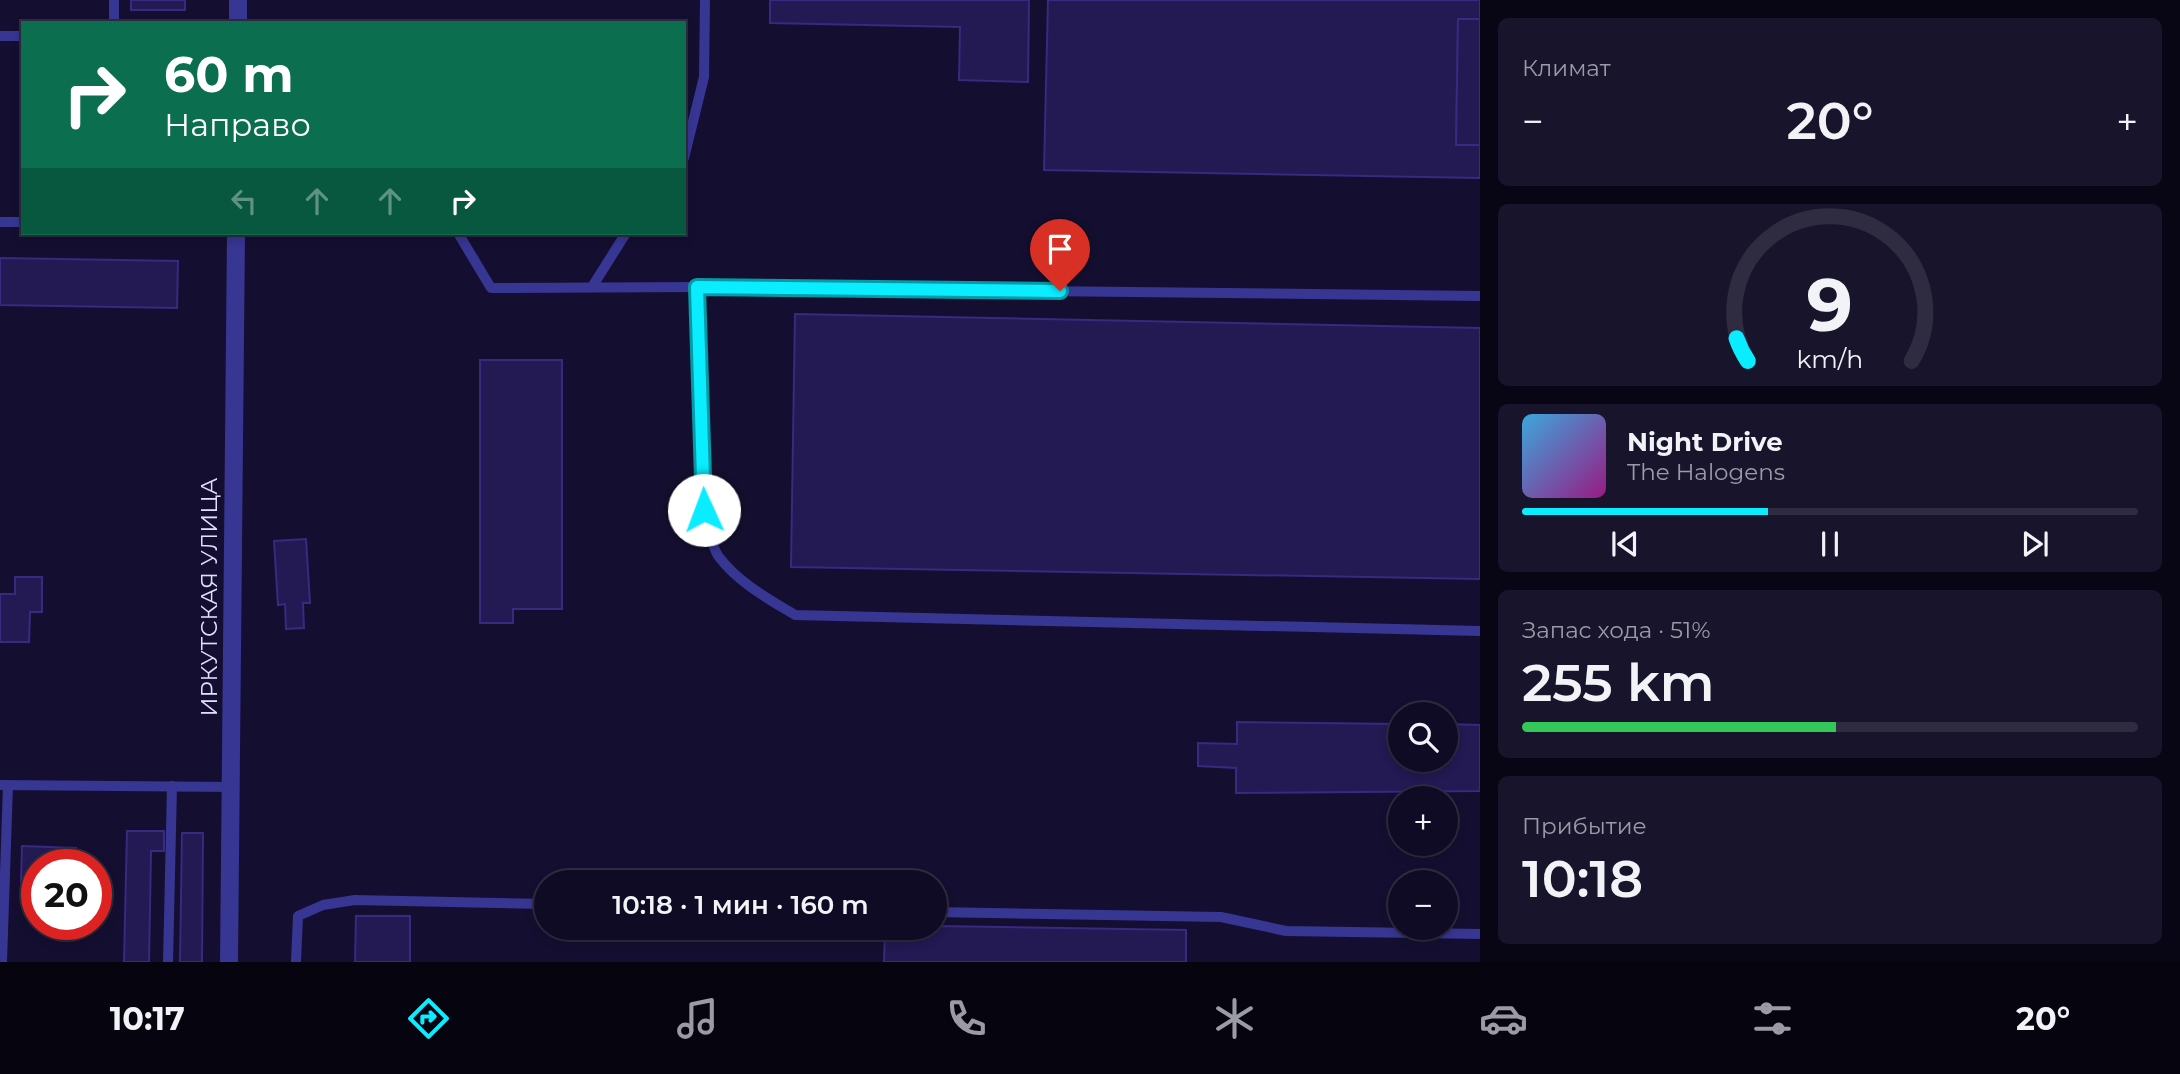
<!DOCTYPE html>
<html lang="ru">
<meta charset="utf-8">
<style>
body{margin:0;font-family:Montserrat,sans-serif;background:#18142c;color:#f1f3f6;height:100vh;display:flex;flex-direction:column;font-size:26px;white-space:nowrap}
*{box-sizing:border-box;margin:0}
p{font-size:23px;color:#9b9ba6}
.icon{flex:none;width:38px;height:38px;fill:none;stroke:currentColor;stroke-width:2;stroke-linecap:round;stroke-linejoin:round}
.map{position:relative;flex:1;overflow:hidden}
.details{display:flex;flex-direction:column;gap:18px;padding:18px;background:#080614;width:700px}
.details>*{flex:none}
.banner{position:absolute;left:21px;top:21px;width:665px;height:214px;border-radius:0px;box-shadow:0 4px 10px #0003,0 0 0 2px #2f2b41;background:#0b6e4f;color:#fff;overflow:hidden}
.buttons{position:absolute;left:1388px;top:702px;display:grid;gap:14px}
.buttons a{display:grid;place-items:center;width:70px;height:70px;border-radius:50%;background:#0f0b24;box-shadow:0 4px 10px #0003,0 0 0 2px #2f2b41;font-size:35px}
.speed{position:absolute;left:21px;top:849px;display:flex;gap:14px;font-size:35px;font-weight:700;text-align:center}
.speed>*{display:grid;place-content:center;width:91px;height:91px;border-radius:50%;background:#0f0b24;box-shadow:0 4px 10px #0003,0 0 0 2px #2f2b41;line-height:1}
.speed .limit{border:10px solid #d22;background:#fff;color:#111}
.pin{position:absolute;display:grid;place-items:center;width:60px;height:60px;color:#fff;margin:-72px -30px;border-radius:50% 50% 50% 0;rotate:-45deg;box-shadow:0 0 7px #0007}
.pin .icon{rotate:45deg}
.me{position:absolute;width:77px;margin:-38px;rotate:358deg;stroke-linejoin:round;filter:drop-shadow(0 0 5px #0008)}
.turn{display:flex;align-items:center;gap:24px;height:147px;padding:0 28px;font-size:32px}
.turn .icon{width:91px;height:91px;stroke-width:2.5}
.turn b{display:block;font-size:49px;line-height:60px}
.lanes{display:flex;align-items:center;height:66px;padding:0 28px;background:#0003;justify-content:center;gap:35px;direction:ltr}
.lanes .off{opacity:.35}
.big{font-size:52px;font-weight:600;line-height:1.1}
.details .card{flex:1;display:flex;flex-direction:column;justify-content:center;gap:10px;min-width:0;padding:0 24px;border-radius:10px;background:#18142c}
.details .dial{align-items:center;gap:0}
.dial svg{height:182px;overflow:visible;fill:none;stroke:#2f2b41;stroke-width:7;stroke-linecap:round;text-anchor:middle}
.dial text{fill:#f1f3f6;stroke:none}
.song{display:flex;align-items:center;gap:21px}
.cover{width:84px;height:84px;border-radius:10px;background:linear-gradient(135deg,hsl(200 70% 55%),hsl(310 70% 35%))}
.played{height:7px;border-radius:4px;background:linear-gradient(90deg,#0aecff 40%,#2f2b41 40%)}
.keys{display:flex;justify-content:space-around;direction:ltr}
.heat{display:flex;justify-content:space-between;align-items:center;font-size:38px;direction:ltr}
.charge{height:10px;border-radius:5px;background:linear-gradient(90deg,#34c759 51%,#2f2b41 0)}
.trip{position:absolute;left:534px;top:870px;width:413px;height:70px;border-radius:35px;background:#0f0b24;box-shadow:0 4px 10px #0003,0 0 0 2px #2f2b41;font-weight:600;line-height:70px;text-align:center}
.tab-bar{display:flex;height:112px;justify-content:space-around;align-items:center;background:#06040e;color:#9b9ba6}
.tab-bar .icon{width:49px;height:49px}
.tab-bar .active{color:#0aecff}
.tab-bar b{font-size:32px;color:#f1f3f6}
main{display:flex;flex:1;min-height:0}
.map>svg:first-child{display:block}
</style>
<main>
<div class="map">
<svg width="1480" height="962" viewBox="0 0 1480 962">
<rect width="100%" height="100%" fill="#140f30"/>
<!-- building -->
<g fill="#231953" stroke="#382981" stroke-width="2">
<rect x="131" y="0" width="54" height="10"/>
<path d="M770,0h259l-1,82 -69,-2 1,-53 -190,-4z"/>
<path d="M1048,0h432v19h-22l-2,126h24v33l-436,-8z"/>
<path d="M1458,19h22v126h-24z"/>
<path d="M0,258l178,3 -1,47 -177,-3z"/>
<path d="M795,314l685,14v251l-689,-12z"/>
<path d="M480,360h82v249h-49v14h-33z"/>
<path d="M306,539l4,64h-7l1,25 -18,1 -1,-25 -7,1 -4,-64z"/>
<path d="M15,577h27v35h-12l-1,30h-29v-48h15z"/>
<path d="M1237,722l163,2v36h46v-36l34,1v66l-244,2v-25l-38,-2v-23l39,1z"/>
<path d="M127,831h37v20h-13l-2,111h-25z"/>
<path d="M182,833h21l-1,129h-22z"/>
<path d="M22,846l54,2v16h-39v18h-16z"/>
<path d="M356,916h54v46h-55z"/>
<path d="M934,926l252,4v32h-302l1,-34z"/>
</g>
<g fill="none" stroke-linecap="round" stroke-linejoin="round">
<!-- service -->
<g stroke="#373693" stroke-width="10">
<path d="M114,23v-23"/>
<path d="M0,36h23"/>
<path d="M684,158l20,-81 1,-77"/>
<path d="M0,222h23"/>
<path d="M458,233l33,55 206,-1 783,9"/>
<path d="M592,287l34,-54"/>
<path d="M697,287c1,49 -2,239 22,270 20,26 48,41 76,58l685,16"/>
<path d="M0,785l232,2"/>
<path d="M934,912l287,5 65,14 194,3"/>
<path d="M2,962l6,-177"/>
<path d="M168,962l4,-176"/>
<path d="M296,962l2,-46 25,-11 32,-5 191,4"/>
</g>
<!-- tertiary -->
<g stroke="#373693" stroke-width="18">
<path d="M238,23v-23"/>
<path d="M229,962l7,-729"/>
</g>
</g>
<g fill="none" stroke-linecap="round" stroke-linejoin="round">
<!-- route casing -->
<g stroke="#0699a6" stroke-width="18">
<path id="route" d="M704,510l-7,-223 363,4"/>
</g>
<!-- route -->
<use href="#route" stroke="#0aecff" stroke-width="12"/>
</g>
<g text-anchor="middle" stroke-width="7" stroke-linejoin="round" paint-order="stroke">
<!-- street labels -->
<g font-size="23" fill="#e1deff" stroke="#140f30">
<text transform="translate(209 597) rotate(-90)" y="8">ИРКУТСКАЯ УЛИЦА</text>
</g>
</g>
</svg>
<div class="buttons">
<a><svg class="icon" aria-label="search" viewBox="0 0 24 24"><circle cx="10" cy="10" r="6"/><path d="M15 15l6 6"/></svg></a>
<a>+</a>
<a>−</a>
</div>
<div class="speed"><div class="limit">20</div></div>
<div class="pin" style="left:1060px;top:291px;background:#d93025"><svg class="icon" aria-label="arrive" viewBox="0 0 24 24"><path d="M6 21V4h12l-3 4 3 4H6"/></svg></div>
<svg class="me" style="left:704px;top:510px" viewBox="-20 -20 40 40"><circle r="19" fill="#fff"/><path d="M0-13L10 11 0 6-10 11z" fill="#0aecff"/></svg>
<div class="trip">10:18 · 1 мин · 160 m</div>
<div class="banner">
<div class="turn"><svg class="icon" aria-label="right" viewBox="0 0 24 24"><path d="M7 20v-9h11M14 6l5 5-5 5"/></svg><div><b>60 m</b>Направо</div></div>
<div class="lanes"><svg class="icon off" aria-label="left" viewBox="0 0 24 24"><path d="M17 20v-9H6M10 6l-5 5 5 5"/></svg><svg class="icon off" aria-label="ahead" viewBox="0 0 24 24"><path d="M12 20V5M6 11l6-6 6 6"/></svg><svg class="icon off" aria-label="ahead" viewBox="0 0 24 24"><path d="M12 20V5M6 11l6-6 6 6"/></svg><svg class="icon" aria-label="right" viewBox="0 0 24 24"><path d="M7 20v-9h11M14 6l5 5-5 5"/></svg></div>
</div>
</div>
<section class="details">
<div class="card"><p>Климат</p>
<div class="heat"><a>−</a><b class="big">20°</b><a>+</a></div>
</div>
<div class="card dial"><svg viewBox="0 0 100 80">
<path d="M14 69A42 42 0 1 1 86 69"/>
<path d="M14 69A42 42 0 0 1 9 59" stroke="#0aecff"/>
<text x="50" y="56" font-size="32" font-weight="700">9</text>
<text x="50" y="72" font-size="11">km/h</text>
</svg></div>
<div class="card">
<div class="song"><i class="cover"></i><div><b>Night Drive</b><p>The Halogens</p></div></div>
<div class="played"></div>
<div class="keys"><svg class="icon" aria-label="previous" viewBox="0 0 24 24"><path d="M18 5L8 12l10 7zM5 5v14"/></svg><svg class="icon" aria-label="pause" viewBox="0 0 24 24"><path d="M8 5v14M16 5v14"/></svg><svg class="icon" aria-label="next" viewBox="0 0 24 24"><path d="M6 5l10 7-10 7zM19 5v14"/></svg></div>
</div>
<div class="card"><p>Запас хода · 51%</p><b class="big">255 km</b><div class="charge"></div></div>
<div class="card"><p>Прибытие</p><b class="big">10:18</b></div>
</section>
</main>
<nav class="tab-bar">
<b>10:17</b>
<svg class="icon active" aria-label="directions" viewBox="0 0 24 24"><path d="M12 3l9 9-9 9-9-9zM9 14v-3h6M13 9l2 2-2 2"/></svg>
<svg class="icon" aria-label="music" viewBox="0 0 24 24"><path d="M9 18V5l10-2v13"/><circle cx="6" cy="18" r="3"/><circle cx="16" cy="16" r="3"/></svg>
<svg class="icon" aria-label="phone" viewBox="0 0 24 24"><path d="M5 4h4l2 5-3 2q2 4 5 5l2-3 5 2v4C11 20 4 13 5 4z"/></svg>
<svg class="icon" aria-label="climate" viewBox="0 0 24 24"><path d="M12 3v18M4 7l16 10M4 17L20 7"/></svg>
<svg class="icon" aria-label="car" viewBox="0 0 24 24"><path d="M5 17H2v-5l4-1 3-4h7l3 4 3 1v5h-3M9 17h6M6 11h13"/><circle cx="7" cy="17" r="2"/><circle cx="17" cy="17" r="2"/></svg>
<svg class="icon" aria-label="filters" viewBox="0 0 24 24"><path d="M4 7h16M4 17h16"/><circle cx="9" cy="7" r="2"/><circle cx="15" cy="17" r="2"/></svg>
<b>20°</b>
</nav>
